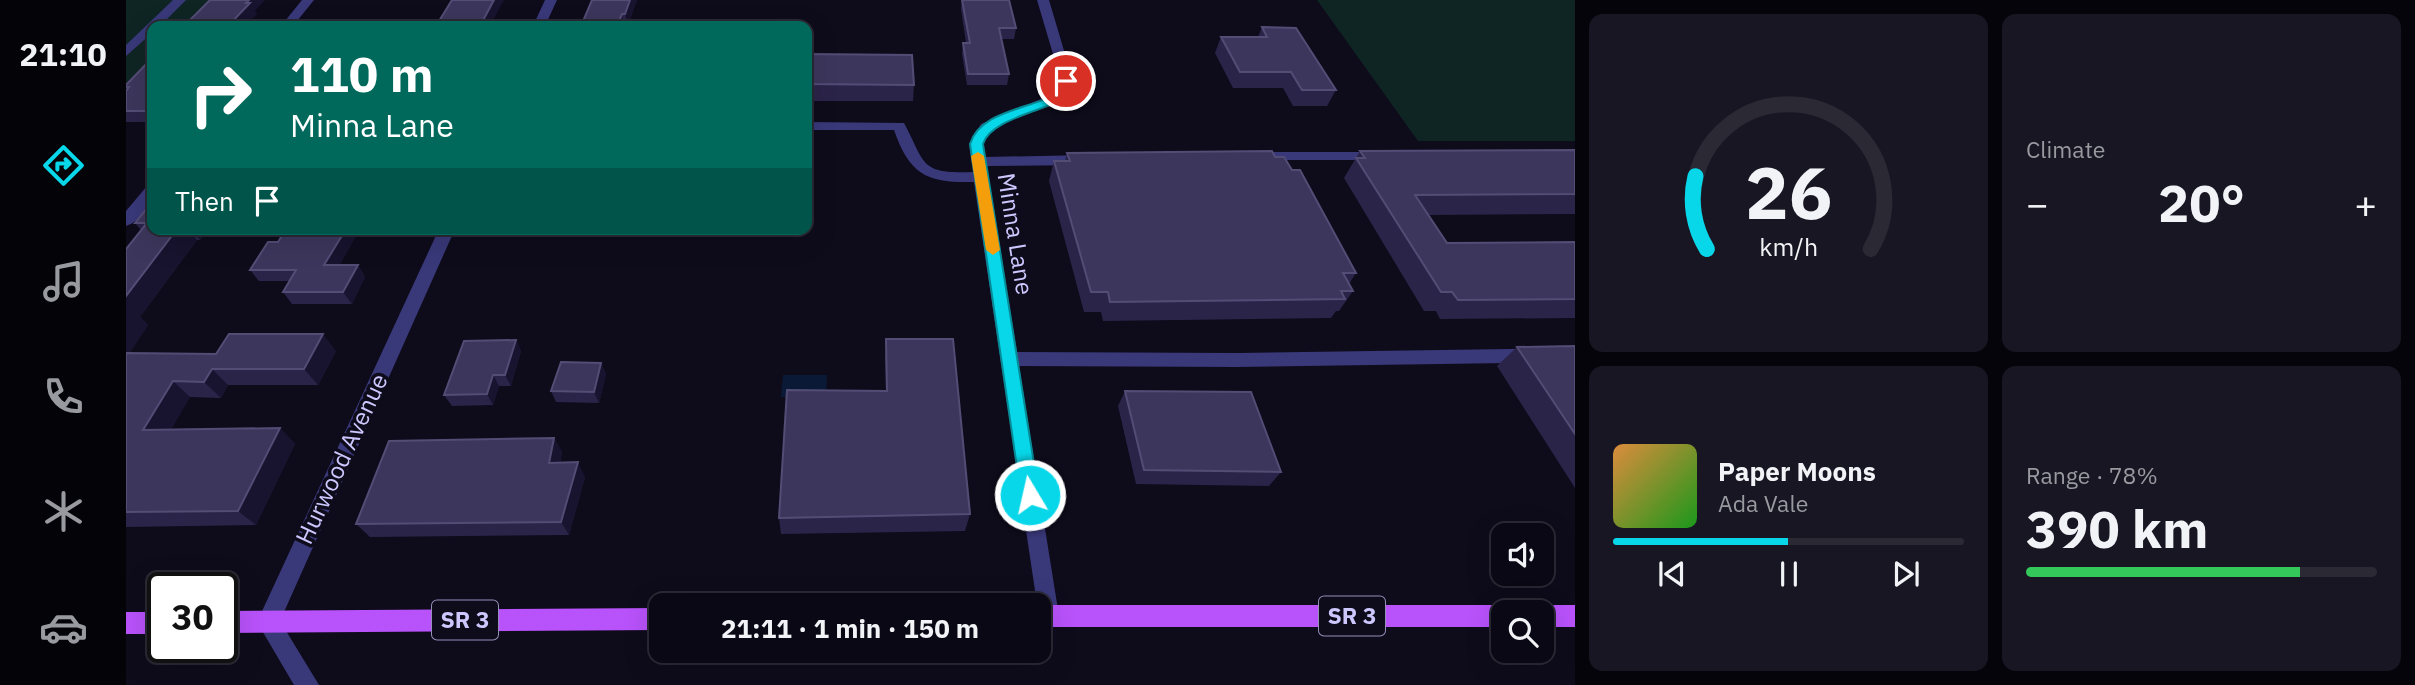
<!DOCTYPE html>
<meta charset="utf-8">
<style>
body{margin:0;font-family:"IBM Plex Sans",sans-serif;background:#181622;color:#f1f3f6;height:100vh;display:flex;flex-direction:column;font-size:26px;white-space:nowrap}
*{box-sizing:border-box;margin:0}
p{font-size:23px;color:#999aa0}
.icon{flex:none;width:38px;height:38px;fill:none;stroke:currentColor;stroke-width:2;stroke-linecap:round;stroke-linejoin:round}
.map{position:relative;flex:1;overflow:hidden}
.details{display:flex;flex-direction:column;gap:14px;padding:14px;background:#06040b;width:840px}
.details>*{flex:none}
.guide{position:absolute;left:21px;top:21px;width:665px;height:214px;border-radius:14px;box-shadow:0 7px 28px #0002,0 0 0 2px #2a2934;background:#00695c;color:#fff;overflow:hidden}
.controls{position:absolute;left:1365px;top:523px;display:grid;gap:14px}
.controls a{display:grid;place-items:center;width:63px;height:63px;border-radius:14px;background:#0a0814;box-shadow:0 7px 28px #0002,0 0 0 2px #2a2934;font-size:35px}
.speed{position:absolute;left:21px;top:572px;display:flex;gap:14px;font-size:35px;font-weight:700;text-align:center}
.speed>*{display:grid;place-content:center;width:91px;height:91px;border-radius:50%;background:#0a0814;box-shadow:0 7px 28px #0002,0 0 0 2px #2a2934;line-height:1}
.speed .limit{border:4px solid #111;border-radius:10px;background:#fff;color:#111}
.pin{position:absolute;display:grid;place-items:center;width:60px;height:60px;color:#fff;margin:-30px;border:4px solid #fff;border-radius:50%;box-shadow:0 2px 7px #0007}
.me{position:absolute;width:77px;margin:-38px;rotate:351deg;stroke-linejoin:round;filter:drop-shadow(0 0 5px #0008)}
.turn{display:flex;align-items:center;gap:24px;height:147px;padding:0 28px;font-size:32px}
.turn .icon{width:91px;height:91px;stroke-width:2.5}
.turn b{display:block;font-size:49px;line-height:60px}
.then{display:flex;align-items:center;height:66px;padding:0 28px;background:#0003;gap:14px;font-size:26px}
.big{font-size:52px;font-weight:800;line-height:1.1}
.details .widget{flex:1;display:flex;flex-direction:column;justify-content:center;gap:10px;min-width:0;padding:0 24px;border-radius:14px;background:#181622}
.details .dial{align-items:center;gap:0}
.dial svg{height:182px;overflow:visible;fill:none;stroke:#2a2934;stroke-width:7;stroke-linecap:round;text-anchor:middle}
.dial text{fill:#f1f3f6;stroke:none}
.song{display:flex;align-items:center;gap:21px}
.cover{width:84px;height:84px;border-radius:10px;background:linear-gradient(135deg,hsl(30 70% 55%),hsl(120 70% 35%))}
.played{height:7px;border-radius:4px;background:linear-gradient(90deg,#07d7e9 50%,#2a2934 50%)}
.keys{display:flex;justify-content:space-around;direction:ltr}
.heat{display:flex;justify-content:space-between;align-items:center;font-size:38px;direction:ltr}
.charge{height:10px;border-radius:5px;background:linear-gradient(90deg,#34c759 78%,#2a2934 0)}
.details .tiles{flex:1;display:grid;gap:14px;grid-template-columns:repeat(2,1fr)}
.trip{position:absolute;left:523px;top:593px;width:402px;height:70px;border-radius:14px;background:#0a0814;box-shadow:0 7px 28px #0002,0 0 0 2px #2a2934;font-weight:800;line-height:70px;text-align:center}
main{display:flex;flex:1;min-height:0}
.tab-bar{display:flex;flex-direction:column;width:126px;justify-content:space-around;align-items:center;background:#040308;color:#999aa0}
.tab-bar .icon{width:49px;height:49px}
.tab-bar .current{color:#07d7e9}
.tab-bar b{font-size:32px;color:#f1f3f6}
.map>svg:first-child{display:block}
</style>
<main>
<nav class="tab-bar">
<b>21:10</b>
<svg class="icon current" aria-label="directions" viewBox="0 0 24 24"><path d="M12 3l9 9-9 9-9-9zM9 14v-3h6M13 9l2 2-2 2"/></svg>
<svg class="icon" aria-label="music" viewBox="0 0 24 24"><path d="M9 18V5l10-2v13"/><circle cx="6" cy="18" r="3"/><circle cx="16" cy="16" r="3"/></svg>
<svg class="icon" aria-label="phone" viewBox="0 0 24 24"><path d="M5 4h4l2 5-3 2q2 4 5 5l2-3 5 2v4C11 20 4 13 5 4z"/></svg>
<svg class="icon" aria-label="climate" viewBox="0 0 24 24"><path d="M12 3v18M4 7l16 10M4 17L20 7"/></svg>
<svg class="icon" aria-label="car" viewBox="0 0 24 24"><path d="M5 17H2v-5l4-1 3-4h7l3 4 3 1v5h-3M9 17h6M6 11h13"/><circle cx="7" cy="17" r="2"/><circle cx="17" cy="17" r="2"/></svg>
</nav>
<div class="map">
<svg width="1449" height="685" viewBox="0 0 1449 685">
<rect width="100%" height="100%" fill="#0e0b1b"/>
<!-- green -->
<g fill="#0f2524">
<path d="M0,0h83l-25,26h-32v32l-26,27z"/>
<path d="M1191,0h258v141h-157z"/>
</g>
<!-- water -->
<path fill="#0a1a36" d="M657,375h44l-1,22h-45z"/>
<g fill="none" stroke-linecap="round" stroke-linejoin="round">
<!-- minor -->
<g fill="#393879" fill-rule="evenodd">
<path d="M47,0h13l-26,26h-8v7l-26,23v-11z"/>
<path d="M176,0h12l-21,26h-12z"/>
<path d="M419,0h12l-12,26h-12z"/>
<path d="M911,0h12l24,81v12c-24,24 -78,15 -90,51l2,13 104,-2 7,5 -7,5 -102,1 30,186 220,1 338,-5v14l-338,5 -218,-1 40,250 -3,8 -8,3 -8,-3 -66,-442c-46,1 -64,-6 -80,-52h-87v-8l97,1c22,41 15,51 69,49l-4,-28 12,-20 79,-33 1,-10z"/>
<path d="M1127,152h126l7,4 -7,4h-131l-2,-3z"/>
<path d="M26,184c1,15 -10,37 -26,42v-15l21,-25z"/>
<path d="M313,229h16l-175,392 39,64h-25l-37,-63z"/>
</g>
<!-- major -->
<g fill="#b852fa" fill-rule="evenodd">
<path d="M914,605h463l8,3 2,4h-10v15h-463z"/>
<path d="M1416,605h33v22h-33v-15h-10l2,-4z"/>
<path d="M536,608v22l-440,3v-22z"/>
<rect x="0" y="612" width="37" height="22"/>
</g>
</g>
<!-- wall -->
<g fill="#2b2449">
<path d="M511,0l-9,25h-4v1h-43z"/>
<path d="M836,0l54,28 -2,11h-13l8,35 -2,11h-40l-5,-31 1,-11h3l-5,-34z"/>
<path d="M1136,27l74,63 -9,16h-34l-10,-18h-50l-18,-35 6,-16h37z"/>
<path d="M681,54l107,31 -1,16h-106z"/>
<path d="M26,58v64h-26v-37z"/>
<path d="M1449,150v64l-147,1 19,28 128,-1v76l-135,1 -4,-8h-12l-80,-133 16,-27z"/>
<path d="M941,153l208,4 17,13 64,103 -7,11 4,7 -14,20h-3l-5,7 -228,3 -2,-9h-17l-35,-131 5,-20h11z"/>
<path d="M26,202v27h55l-7,11h-3l-57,77 8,8 -19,28 87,1 120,-3 -18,34h-90l-7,13 -31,-1 -19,32 109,-1 15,16 -39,81 -130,2v-278l15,-19 -6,-7z"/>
<path d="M234,229l-21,36h19l7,12 -13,27h-60l-9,-12 6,-11h-30l-9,-11z"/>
<path d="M760,339l84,175 -5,17 -184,3 -2,-16 107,-127 -1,-33z"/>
<path d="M390,340l5,11 -10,35h-12l-6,19 -41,1 -8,-11z"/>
<path d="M1449,346v142l-78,-122 20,-19z"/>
<path d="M475,363l5,11 -7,29 -43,-1 -5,-11z"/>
<path d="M999,391l156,81 -12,14 -133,-2 -18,-78z"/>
<path d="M428,438l8,14 -2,11 25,14 -16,58 -199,2 -14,-13z"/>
</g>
<!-- shaded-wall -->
<g fill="#18132e">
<path d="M123,0h16l-10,11 2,3 -12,12h-17z"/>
<path d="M368,0h10l-14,26h-10z"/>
<path d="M504,0h7l-9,25 -3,-11z"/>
<path d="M496,14l2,12h-7z"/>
<path d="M26,106v10l-4,-5z"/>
<path d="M51,229h11l9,11 -57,77 8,8 -22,34v-63z"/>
<path d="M65,229h16l-7,11z"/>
<path d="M220,229h14l-27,48 -9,-12z"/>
<path d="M232,265l7,12 -13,27 -9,-12z"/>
<path d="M197,334l13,17 -18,34 -14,-16z"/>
<path d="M390,340l5,11 -10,35 -6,-11z"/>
<path d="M475,363l5,11 -7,29 -5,-11z"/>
<path d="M86,369l16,16 -7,13 -17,-16z"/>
<path d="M367,375l6,11 -6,19 -6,-11z"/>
<path d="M47,381l17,16 -28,48 -19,-15z"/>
<path d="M154,428l15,16 -39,81 -18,-14z"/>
<path d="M428,438l8,14 -5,26 -8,-15z"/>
<path d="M452,462l7,15 -16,58 -8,-13z"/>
</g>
<!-- building -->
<g fill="#3c365c" stroke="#534c75" stroke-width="2">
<path d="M84,0h39l-3,3h4l-22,23h-44z"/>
<path d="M326,0h42l-14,26h-44z"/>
<path d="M466,0h38l-5,14h-3l-5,12h-36z"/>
<path d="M836,0h47l7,28h-17l10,46h-41l-5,-31h7z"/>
<path d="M1136,27l34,1 40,62h-34l-11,-18h-51l-19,-35h46z"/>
<path d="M681,54l105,1 2,30 -107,-1z"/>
<path d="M26,58v48l-4,5h-22v-20l3,-4h-3v-2z"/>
<path d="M1449,150v44l-160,1 32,48 128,-1v57l-117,1 -6,-8h-11l-85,-134h9l-5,-7z"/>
<path d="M1146,151l3,6h9l8,13h8l56,103h-13l10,18h-12l4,8 -235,3 -2,-10h-17l-37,-131h16l-3,-8z"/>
<path d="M26,202v27h25l-51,67v-47l21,-26h-12z"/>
<path d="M160,229h60l-22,36h34l-15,27h-60l13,-22h-46l18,-28h10z"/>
<path d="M103,334h94l-19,35h-92l-8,13 -31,-1 -30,49 137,-2 -42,83 -112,1v-159l90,1z"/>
<path d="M760,339h67l17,175 -191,4 8,-128 100,1z"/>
<path d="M390,340l-11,35h-12l-6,19 -43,1 20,-54z"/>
<path d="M1449,346v88l-58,-87z"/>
<path d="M435,362l40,1 -7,29 -43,-1z"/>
<path d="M999,391l126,1 30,80 -137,-2z"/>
<path d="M428,438l-5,25 29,-1 -17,60 -205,2 33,-83z"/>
</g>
<!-- route -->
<path fill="#07d7e9" stroke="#058c97" stroke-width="2" d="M940,77l6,4 -2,15c-23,14 -80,23 -87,48l56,351 -2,6 -7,2 -6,-2 -3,-6 -51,-351c10,-34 63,-35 90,-52l1,-11z"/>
<!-- slow -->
<path fill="#f59e0b" d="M852,152l6,4 16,94 -7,5 -7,-5 -15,-94z"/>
<g text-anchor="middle" stroke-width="7" stroke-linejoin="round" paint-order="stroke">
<!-- shield labels -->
<g fill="#0e0b1b" stroke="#938fb9" stroke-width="2">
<rect x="1193" y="596.5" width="66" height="39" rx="5"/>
<rect x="306" y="600.5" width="66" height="39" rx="5"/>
</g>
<g font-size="23" font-weight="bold" fill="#ccc7fd">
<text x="1226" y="624">SR 3</text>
<text x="339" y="628">SR 3</text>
</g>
<!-- street labels -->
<g font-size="24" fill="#ccc7fd" stroke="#0e0b1b">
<text transform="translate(889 234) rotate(81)" y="8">Minna Lane</text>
<text transform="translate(216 459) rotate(-65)" y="8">Hurwood Avenue</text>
</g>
</g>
</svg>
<div class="controls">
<a><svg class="icon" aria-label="sound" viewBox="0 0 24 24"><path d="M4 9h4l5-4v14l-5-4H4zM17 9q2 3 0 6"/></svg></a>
<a><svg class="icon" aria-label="search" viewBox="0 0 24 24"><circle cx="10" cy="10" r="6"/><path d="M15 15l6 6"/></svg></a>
</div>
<div class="speed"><div class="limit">30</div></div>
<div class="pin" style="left:940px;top:81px;background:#d93025"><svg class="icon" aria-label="arrive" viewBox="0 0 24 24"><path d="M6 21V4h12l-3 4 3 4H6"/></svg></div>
<svg class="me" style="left:904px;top:495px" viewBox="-20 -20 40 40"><circle r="17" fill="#07d7e9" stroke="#fff" stroke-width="3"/><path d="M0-11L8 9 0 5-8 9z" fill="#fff"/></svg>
<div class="trip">21:11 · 1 min · 150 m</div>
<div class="guide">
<div class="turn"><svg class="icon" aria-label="right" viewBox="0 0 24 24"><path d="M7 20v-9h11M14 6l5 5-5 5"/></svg><div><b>110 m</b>Minna Lane</div></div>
<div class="then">Then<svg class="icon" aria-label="arrive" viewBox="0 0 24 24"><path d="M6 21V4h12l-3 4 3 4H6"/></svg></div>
</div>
</div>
<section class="details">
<div class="tiles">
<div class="widget dial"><svg viewBox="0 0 100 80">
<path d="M14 69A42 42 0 1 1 86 69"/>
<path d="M14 69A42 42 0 0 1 9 37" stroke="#07d7e9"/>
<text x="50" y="56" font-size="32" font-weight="700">26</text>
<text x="50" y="72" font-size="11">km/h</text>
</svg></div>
<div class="widget"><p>Climate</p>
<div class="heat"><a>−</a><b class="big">20°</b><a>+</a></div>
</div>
<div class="widget">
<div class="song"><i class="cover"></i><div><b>Paper Moons</b><p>Ada Vale</p></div></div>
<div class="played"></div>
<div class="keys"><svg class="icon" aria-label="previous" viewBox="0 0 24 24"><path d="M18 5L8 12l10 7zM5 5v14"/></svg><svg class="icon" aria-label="pause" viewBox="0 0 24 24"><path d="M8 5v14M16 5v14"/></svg><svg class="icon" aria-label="next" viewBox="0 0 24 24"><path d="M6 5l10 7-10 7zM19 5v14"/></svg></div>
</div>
<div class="widget"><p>Range · 78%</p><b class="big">390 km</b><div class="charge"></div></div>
</div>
</section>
</main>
